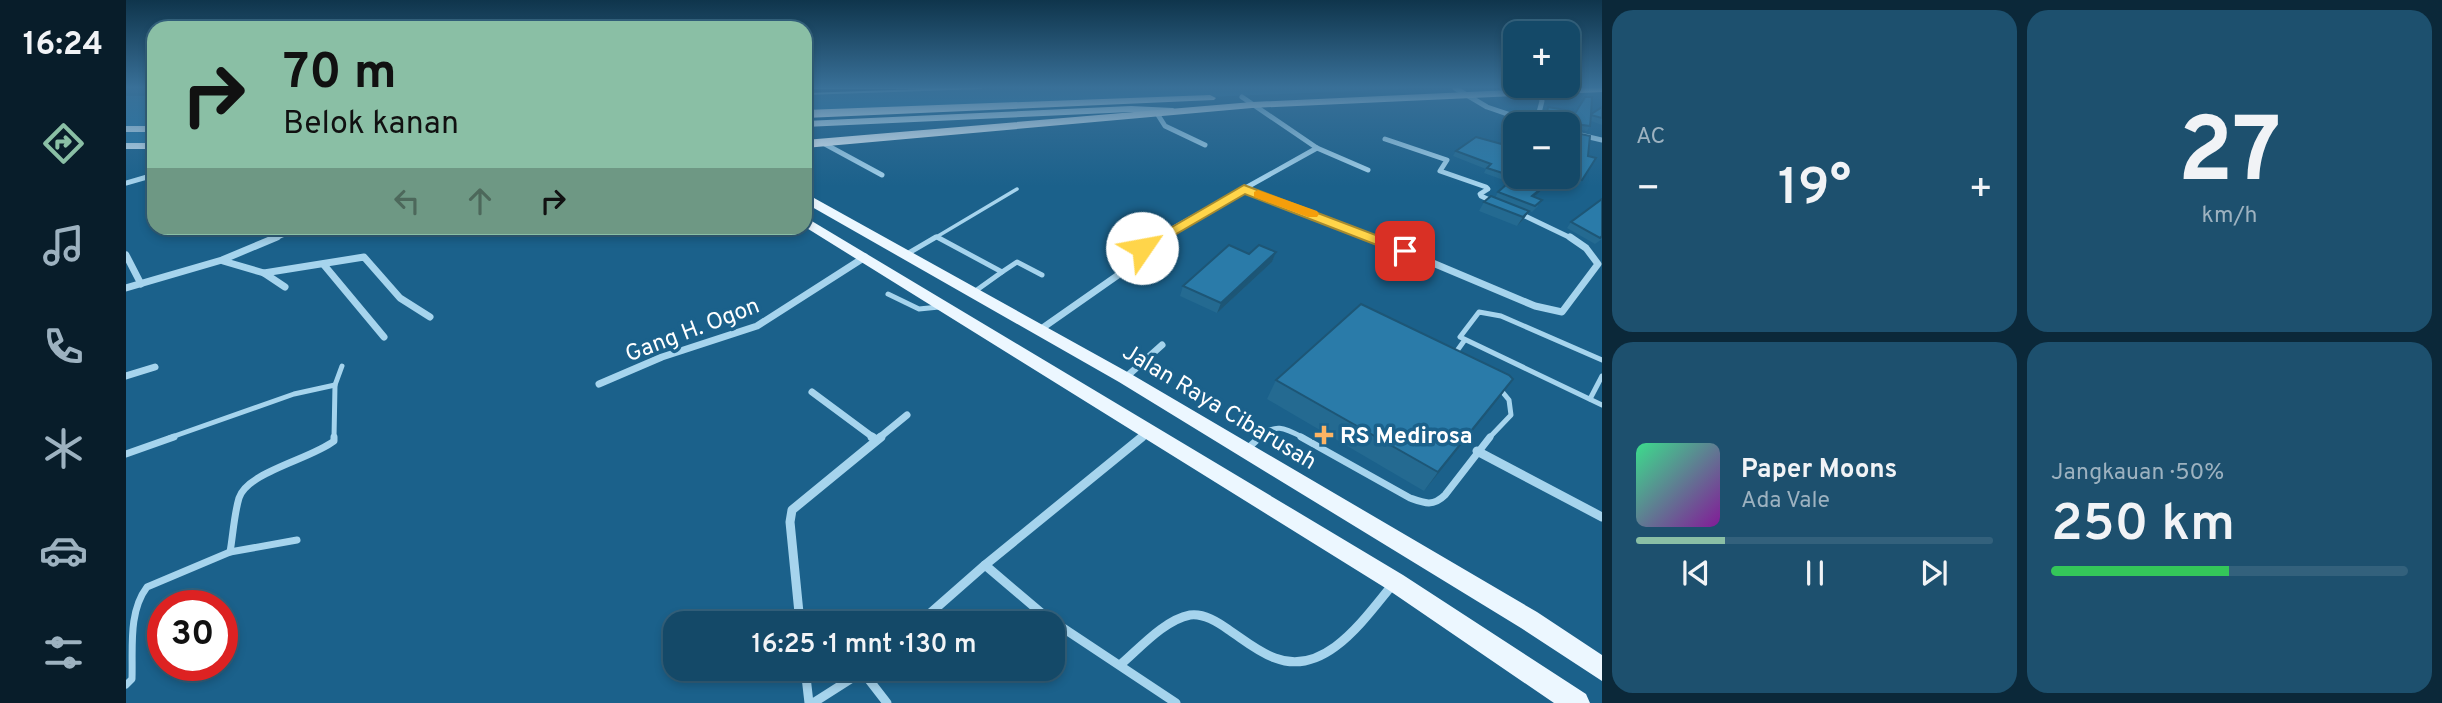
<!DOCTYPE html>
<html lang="id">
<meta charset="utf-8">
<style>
body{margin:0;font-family:Overpass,sans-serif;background:#1d506e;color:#f1f3f6;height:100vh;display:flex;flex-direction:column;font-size:26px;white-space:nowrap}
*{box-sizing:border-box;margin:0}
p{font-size:23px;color:#9db2c0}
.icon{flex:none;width:38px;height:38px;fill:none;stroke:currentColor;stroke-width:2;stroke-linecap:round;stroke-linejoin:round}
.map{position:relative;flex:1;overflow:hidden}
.side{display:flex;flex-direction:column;gap:10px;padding:10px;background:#0b2839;width:840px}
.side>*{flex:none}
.guide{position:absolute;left:21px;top:21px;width:665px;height:214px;border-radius:21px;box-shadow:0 4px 10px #0003,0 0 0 2px #33617c;background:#8abfa5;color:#111;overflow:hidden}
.fabs{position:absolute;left:1377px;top:21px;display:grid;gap:14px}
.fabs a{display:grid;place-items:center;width:77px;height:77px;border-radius:14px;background:#144968;box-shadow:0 4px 10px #0003,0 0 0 2px #33617c;font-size:35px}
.speed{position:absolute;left:21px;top:590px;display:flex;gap:14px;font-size:35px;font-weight:700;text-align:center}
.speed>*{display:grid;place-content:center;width:91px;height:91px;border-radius:50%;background:#144968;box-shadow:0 4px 10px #0003,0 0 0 2px #33617c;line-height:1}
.speed .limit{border:10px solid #d22;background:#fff;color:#111}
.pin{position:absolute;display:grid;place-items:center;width:60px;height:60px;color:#fff;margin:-30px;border-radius:14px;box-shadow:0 4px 10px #0006}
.me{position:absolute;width:77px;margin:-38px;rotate:57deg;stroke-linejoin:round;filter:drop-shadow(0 0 5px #0008)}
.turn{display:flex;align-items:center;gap:24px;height:147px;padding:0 21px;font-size:32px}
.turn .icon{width:91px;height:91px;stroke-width:2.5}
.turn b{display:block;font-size:49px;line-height:60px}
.lanes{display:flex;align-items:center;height:66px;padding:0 21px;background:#0003;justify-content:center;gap:35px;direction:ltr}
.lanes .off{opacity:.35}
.big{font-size:52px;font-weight:600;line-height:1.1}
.side .tile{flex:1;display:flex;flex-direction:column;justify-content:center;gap:10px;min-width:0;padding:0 24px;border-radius:21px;background:#1d506e}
.side .dial{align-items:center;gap:0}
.dial b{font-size:91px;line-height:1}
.song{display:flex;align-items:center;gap:21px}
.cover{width:84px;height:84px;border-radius:10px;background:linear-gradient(135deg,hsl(150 70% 55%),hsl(290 70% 35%))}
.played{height:7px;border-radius:4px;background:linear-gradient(90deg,#8abfa5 25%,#33617c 25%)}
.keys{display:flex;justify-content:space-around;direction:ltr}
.heat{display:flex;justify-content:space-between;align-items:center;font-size:38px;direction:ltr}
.charge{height:10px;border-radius:5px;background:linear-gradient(90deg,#34c759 50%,#33617c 0)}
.side .tiles{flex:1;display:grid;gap:10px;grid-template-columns:repeat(2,1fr)}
.trip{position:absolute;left:537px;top:611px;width:402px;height:70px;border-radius:21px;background:#144968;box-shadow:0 4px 10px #0003,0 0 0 2px #33617c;font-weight:600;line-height:70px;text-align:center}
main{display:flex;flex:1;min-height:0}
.dock{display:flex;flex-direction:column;width:126px;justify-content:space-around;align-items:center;background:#081d2a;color:#9db2c0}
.dock .icon{width:49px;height:49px}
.dock .on{color:#8abfa5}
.dock b{font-size:32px;color:#f1f3f6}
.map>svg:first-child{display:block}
</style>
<main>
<nav class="dock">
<b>16:24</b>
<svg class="icon on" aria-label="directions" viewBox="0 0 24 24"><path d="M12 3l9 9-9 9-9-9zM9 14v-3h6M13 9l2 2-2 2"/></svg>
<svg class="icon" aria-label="music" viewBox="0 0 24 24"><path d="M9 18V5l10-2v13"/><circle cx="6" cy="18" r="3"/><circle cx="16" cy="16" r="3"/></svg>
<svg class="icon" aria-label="phone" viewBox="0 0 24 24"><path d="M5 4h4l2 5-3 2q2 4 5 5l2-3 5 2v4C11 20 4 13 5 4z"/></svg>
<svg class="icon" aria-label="climate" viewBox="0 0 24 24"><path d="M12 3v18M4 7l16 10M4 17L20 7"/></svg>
<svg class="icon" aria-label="car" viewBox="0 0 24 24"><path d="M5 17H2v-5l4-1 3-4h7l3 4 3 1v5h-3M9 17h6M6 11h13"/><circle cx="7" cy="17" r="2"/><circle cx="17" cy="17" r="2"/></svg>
<svg class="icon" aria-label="filters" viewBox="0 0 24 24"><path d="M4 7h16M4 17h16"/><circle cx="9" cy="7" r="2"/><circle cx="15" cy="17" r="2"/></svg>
</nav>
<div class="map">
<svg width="1476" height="703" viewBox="0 0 1476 703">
<rect width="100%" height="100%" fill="#1b618b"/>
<!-- green -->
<g fill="#2476a4">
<path d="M860,88h437l-618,26v-21z"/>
<rect x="0" y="96" width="28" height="49"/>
</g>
<!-- water -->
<path fill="#124869" stroke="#99d1ef" stroke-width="2" d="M679,88h177l-177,6z"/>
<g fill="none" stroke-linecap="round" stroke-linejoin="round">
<!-- lane-far2 -->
<g stroke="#a6d4ed" stroke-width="3.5">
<path d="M811,237l3,2"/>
<path d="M807,239l84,-50"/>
</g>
<!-- lane-far1 -->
<g stroke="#a6d4ed" stroke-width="5">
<path d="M811,237l65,35 15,-10 25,13"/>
<path d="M781,254l29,-17"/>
<path d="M848,292l28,-20"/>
<path d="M762,294l31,15 20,-2"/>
<path d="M1328,355l10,-14"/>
<path d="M1476,360l-101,-44 -22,-4 -19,25 142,68"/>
<path d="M1464,399l12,-23"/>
<path d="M43,438l125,-44 41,-9"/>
<path d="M208,438l1,-53 7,-19"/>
<path d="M1132,438c17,-16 27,-10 46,0"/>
<path d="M1363,438l22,-23 -2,-15 -9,-11"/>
</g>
<!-- lane -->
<g stroke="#a6d4ed" stroke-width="7">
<path d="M1175,437l109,61c14,5 23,9 35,-3l45,-58"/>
<path d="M1120,450l14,-13"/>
<path d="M0,454l48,-17"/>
<path d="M104,552c3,-17 4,-37 9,-54 8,-26 72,-39 95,-57v-4"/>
<path d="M0,685l6,-6c1,-30 -4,-67 15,-92l83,-35 67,-12"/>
</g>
<!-- street-far2 -->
<g stroke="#a6d4ed" stroke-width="5">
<path d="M1329,88l32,19 50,17"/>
<path d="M1116,97l75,51 51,22"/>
<path d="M1032,115l7,11 40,19"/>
<path d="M1410,124l6,-23 -2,-8"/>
<path d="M1442,132l34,8"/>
<path d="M1259,139l62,21 -7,11 46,16 2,2 -8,5 1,2 15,7"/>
<path d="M697,143l59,32"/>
<path d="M0,183l28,-8"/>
<path d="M1118,189l132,50"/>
<path d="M1393,213l54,26"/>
<path d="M254,229l4,-1"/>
<path d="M147,239l26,-11"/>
<path d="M1028,239l163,-91"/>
</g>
<!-- street-far1 -->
<g stroke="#a6d4ed" stroke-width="7">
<path d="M1245,237l164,69 27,6 36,-48 -12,-16 -16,-11"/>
<path d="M0,255l15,29"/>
<path d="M97,261l41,12 21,14"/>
<path d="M198,265l60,72"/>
<path d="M138,273l100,-16 36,41 30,19"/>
<path d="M0,288l96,-28 55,-23"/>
<path d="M915,329l80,-56 36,-36"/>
<path d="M0,376l29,-9"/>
<path d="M999,378l37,-33"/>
<path d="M473,384l63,-27 95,-31 108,-69"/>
<path d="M686,392l62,46"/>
<path d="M753,438l28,-23"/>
<path d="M1014,438l9,-7"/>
</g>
<!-- street -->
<g stroke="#a6d4ed" stroke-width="9">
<path d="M746,437l4,3"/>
<path d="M1351,451l125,66"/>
<path d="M859,565l60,51 131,87"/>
<path d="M674,623l-10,-101 2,-12 89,-73"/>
<path d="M793,623l66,-58 157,-128"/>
<path d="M994,665c19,-16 44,-45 70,-50 14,-2 28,7 39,15 15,10 29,22 46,28 51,20 91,-42 119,-75"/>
<path d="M679,668l4,35"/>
<path d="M737,672l24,31"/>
<path d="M687,703l55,-35"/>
</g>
<!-- secondary -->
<g fill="#d3ebf9" fill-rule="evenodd">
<path d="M1005,106l42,2 5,3 -5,3 -42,-2 -326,15v-6z"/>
<rect x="0" y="126" width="28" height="6"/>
<rect x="0" y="143" width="28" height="6"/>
</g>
<!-- primary -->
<g fill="#ecf7ff" fill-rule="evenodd">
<path d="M1427,88h49v4l-350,16 -447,40v-8l447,-38z"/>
<path d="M1084,95l6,3 -2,2 -409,18v-8z"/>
<path d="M679,193l326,181 406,238 65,43v26l-81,-53 -402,-246 -314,-179z"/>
<path d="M679,217l598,358 183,119 4,9h-36l-167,-114 -582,-362z"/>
</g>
</g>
<!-- wall -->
<g fill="#246a91">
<path d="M1422,107l28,5 15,2 11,-7v18l-11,-4 -1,5 -3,5 -19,-3v3l20,25 8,2 -18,28 -22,-8 -22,19 4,9 -6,6 -3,-1 -6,9 -6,6 -38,-15 5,-9 11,-4 3,-6 11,-10 -25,-9 2,-4 -33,-13 3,-5 20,-14 40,40h52v-53h-25l2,-12z"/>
<path d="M1445,222l31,17 -7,5 -28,-16z"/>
<path d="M1150,252l-4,10 -55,51 -37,-17 3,-10 66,-32z"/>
<path d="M1387,379l-89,112 -157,-92 9,-19z"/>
</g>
<!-- shaded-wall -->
<g fill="#1d5676">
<path d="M1429,177h2l-29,25 4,-6z"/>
<path d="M1403,211l-6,9 -6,6 6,-9z"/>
<path d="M1150,252l-4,10 -55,51 4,-10z"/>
<path d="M1387,379l-14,19 -75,93 14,-19z"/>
</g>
<!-- building -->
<g fill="#2a7ba9" stroke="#1d5676" stroke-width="2">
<path d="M1459,97h7l-1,17 11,-7v11l-11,-3 -1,11 -22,-3v8l22,5 -2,20 8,2 -14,22 -14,-5v-51h-23l3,-17 28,5z"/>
<path d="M1350,137l40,11v29h39l-23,19 10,4 -7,6 -37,-14 17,-15 -28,-9 4,-4 -35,-13z"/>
<path d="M1365,196l38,15 -6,6 -39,-15z"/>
<path d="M1476,199v37l-2,2 -29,-16z"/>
<path d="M1103,245l20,9 10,-9 17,7 -55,51 -38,-17z"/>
<path d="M1235,304l148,71 4,4 -75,93 -162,-92z"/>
</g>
<!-- sky -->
<linearGradient id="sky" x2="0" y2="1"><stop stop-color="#0f354c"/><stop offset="0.47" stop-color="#397098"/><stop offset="1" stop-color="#397098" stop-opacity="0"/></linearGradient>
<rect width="1476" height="186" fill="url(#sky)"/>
<!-- route -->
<path fill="#ffd54a" stroke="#a68a30" stroke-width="2" d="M1118,185l166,63 2,3 -7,4 -5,-1 -155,-60 -98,57h-9l-2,-3z"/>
<!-- slow -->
<path fill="#f59e0b" d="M1132,190l59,21 2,3 -2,3h-9l-54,-20v-5z"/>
<!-- markers -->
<path fill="#feb463" stroke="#1b618b" stroke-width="2.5" d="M1194.5 424.5h7v7h7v7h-7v7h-7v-7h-7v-7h7z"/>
<g text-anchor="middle" stroke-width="7" stroke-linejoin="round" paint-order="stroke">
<!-- street labels -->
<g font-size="23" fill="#fff" stroke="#1b618b">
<text transform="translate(566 329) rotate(-21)" y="8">Gang H. Ogon</text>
<text transform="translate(1094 406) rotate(31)" y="8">Jalan Raya Cibarusah</text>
</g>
<!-- poi labels -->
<g font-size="23" font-weight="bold" fill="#fff" stroke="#1b618b" text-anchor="start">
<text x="1214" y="443">RS Medirosa</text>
</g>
</g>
</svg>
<div class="fabs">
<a>+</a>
<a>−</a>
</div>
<div class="speed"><div class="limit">30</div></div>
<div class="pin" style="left:1279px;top:251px;background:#d93025"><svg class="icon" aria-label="arrive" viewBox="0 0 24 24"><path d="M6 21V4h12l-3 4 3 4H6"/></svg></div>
<svg class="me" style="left:1016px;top:248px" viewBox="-20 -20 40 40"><circle r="19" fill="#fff"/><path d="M0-13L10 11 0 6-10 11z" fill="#ffd54a"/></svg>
<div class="trip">16:25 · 1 mnt · 130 m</div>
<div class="guide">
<div class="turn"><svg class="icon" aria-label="right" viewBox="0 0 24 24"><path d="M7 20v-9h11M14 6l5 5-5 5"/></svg><div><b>70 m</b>Belok kanan</div></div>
<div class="lanes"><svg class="icon off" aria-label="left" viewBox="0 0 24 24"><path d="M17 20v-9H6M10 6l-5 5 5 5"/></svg><svg class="icon off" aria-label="ahead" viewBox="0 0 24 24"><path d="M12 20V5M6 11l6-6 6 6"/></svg><svg class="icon" aria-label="right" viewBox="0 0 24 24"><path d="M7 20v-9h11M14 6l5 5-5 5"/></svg></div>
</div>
</div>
<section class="side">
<div class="tiles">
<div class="tile"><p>AC</p>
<div class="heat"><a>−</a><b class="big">19°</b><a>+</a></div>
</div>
<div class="tile dial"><b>27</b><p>km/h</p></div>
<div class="tile">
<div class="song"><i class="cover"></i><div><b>Paper Moons</b><p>Ada Vale</p></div></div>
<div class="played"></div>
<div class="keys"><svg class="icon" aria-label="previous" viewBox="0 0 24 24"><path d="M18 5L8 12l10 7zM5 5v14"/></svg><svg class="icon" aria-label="pause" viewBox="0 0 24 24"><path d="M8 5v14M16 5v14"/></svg><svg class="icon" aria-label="next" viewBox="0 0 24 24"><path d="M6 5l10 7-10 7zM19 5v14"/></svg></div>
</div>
<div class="tile"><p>Jangkauan · 50%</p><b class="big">250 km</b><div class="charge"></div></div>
</div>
</section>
</main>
